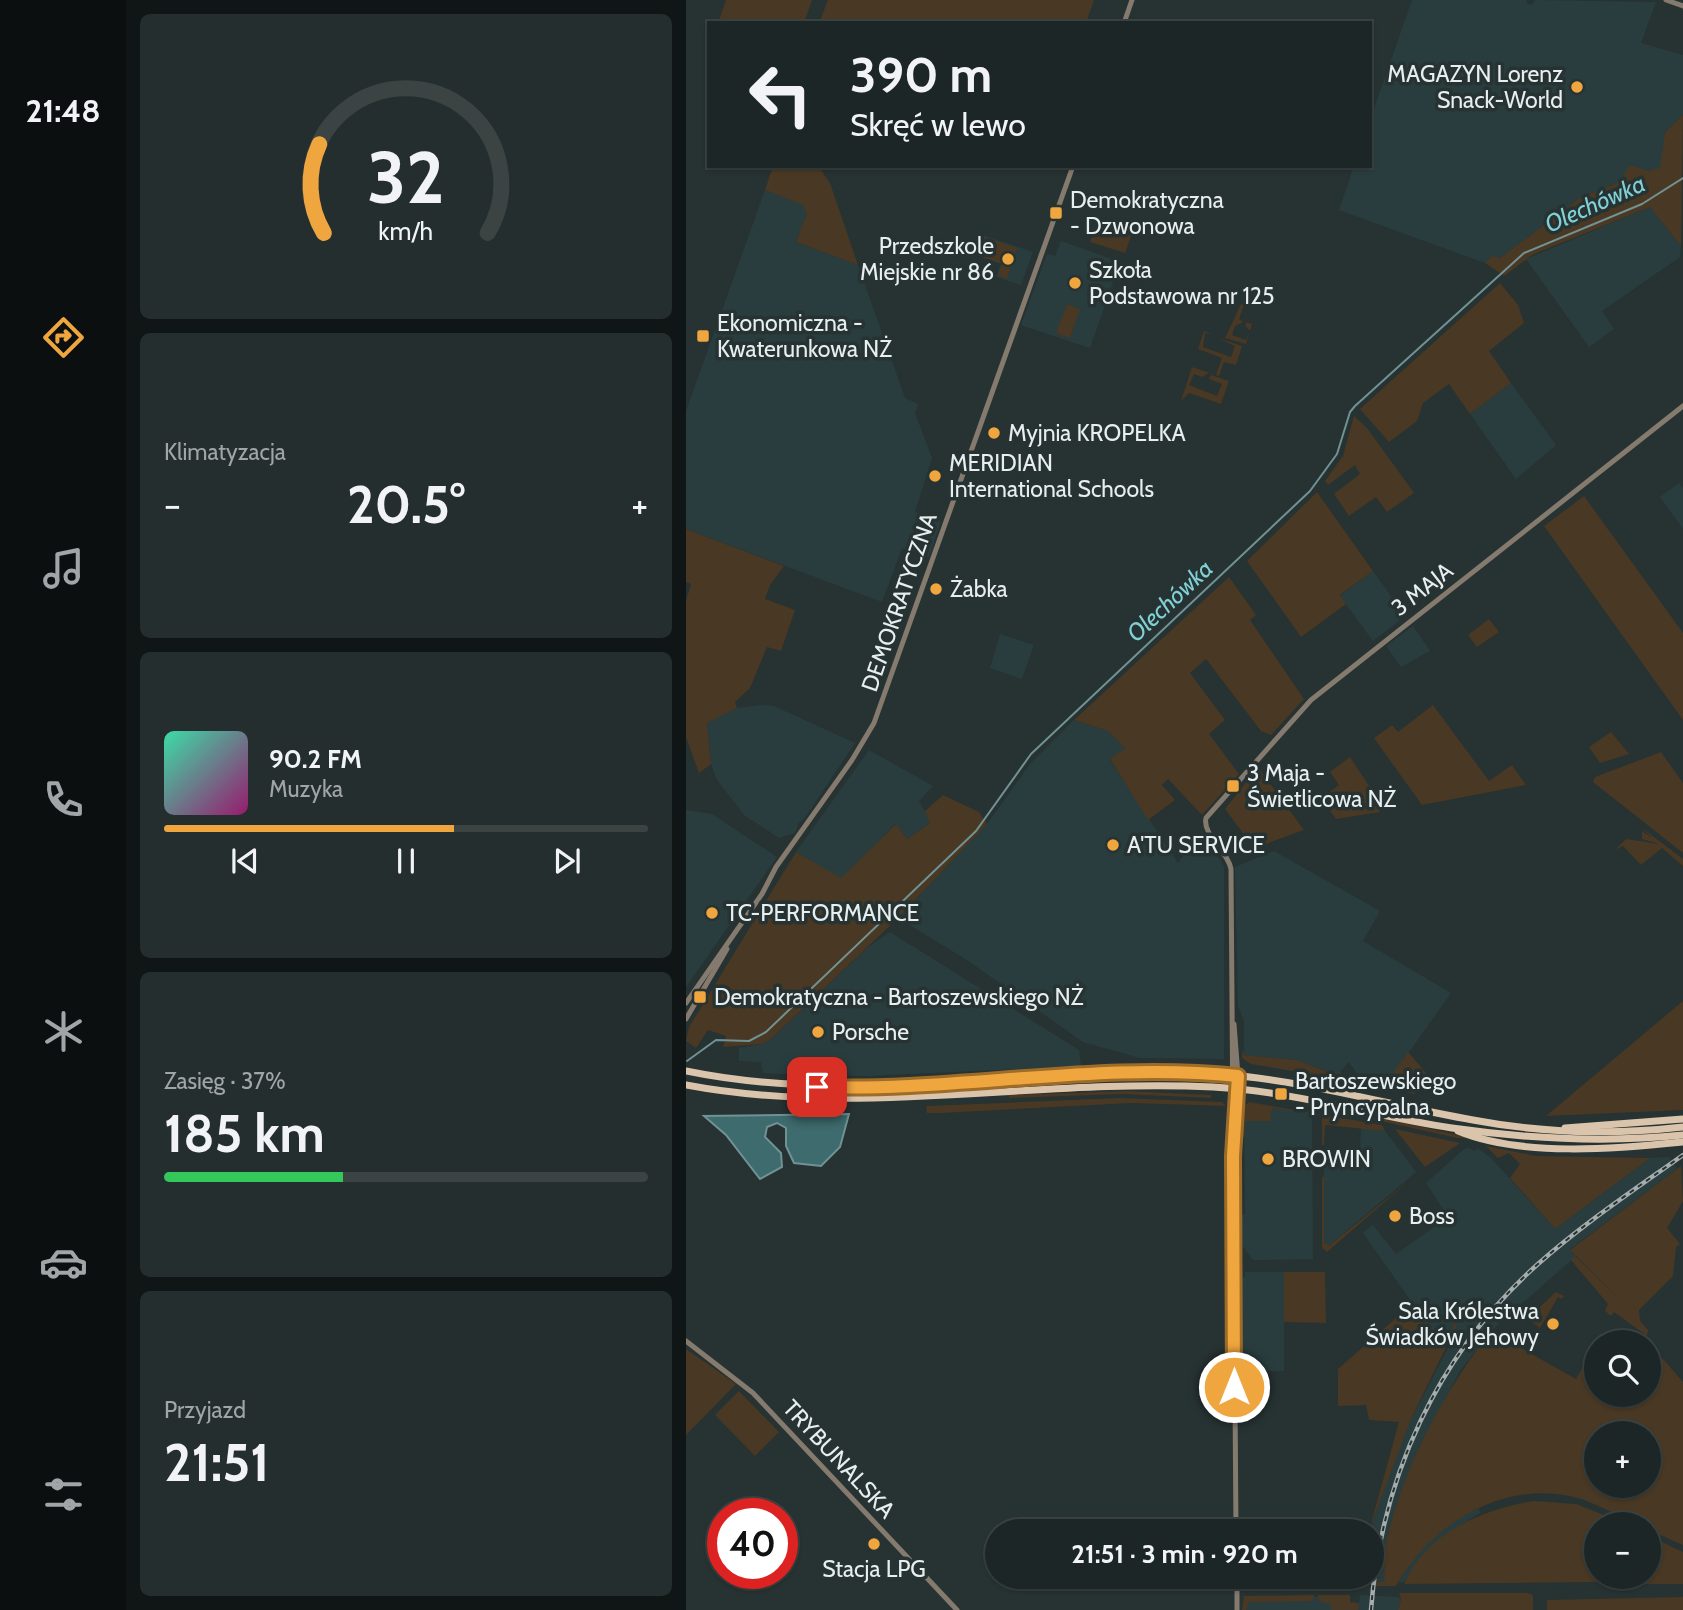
<!DOCTYPE html>
<html lang="pl">
<meta charset="utf-8">
<style>
body{margin:0;font-family:Cabin,sans-serif;background:#252e2e;color:#f1f3f6;height:100vh;display:flex;flex-direction:column;font-size:26px;white-space:nowrap}
*{box-sizing:border-box;margin:0}
p{font-size:23px;color:#a0a5a7}
.icon{flex:none;width:38px;height:38px;fill:none;stroke:currentColor;stroke-width:2;stroke-linecap:round;stroke-linejoin:round}
.map{position:relative;flex:1;overflow:hidden}
.drawer{display:flex;flex-direction:column;gap:14px;padding:14px;background:#101515;width:560px}
.drawer>*{flex:none}
.hud{position:absolute;left:21px;top:21px;width:665px;height:147px;border-radius:0px;box-shadow:0 2px 5px #0004,0 0 0 2px #3b4343;background:#1d2626;color:#f1f3f6;overflow:hidden}
.buttons{position:absolute;left:898px;top:1330px;display:grid;gap:14px}
.buttons a{display:grid;place-items:center;width:77px;height:77px;border-radius:50%;background:#1d2626;box-shadow:0 2px 5px #0004,0 0 0 2px #3b4343;font-size:35px}
.speed{position:absolute;left:21px;top:1498px;display:flex;gap:14px;font-size:35px;font-weight:700;text-align:center}
.speed>*{display:grid;place-content:center;width:91px;height:91px;border-radius:50%;background:#1d2626;box-shadow:0 2px 5px #0004,0 0 0 2px #3b4343;line-height:1}
.speed .limit{border:10px solid #d22;background:#fff;color:#111}
.pin{position:absolute;display:grid;place-items:center;width:60px;height:60px;color:#fff;margin:-30px;border-radius:14px;box-shadow:0 4px 10px #0006}
.me{position:absolute;width:77px;margin:-38px;rotate:0deg;stroke-linejoin:round;filter:drop-shadow(0 0 5px #0008)}
.turn{display:flex;align-items:center;gap:24px;height:147px;padding:0 28px;font-size:32px}
.turn .icon{width:91px;height:91px;stroke-width:2.5}
.turn b{display:block;font-size:49px;line-height:60px}
.big{font-size:52px;font-weight:700;line-height:1.1}
.drawer .widget{flex:1;display:flex;flex-direction:column;justify-content:center;gap:10px;min-width:0;padding:0 24px;border-radius:10px;background:#252e2e}
.drawer .dial{align-items:center;gap:0}
.dial svg{height:182px;overflow:visible;fill:none;stroke:#3b4343;stroke-width:7;stroke-linecap:round;text-anchor:middle}
.dial text{fill:#f1f3f6;stroke:none}
.song{display:flex;align-items:center;gap:21px}
.cover{width:84px;height:84px;border-radius:10px;background:linear-gradient(135deg,hsl(160 70% 55%),hsl(320 70% 35%))}
.played{height:7px;border-radius:4px;background:linear-gradient(90deg,#f0a63e 60%,#3b4343 60%)}
.keys{display:flex;justify-content:space-around;direction:ltr}
.heat{display:flex;justify-content:space-between;align-items:center;font-size:38px;direction:ltr}
.charge{height:10px;border-radius:5px;background:linear-gradient(90deg,#34c759 37%,#3b4343 0)}
.trip{position:absolute;left:299px;top:1519px;width:399px;height:70px;border-radius:35px;background:#1d2626;box-shadow:0 2px 5px #0004,0 0 0 2px #3b4343;font-weight:700;line-height:70px;text-align:center}
main{display:flex;flex:1;min-height:0}
.tab-bar{display:flex;flex-direction:column;width:126px;justify-content:space-around;align-items:center;background:#0c0f0f;color:#a0a5a7}
.tab-bar .icon{width:49px;height:49px}
.tab-bar .on{color:#f0a63e}
.tab-bar b{font-size:32px;color:#f1f3f6}
.map>svg:first-child{display:block}
</style>
<main>
<nav class="tab-bar">
<b>21:48</b>
<svg class="icon on" aria-label="directions" viewBox="0 0 24 24"><path d="M12 3l9 9-9 9-9-9zM9 14v-3h6M13 9l2 2-2 2"/></svg>
<svg class="icon" aria-label="music" viewBox="0 0 24 24"><path d="M9 18V5l10-2v13"/><circle cx="6" cy="18" r="3"/><circle cx="16" cy="16" r="3"/></svg>
<svg class="icon" aria-label="phone" viewBox="0 0 24 24"><path d="M5 4h4l2 5-3 2q2 4 5 5l2-3 5 2v4C11 20 4 13 5 4z"/></svg>
<svg class="icon" aria-label="climate" viewBox="0 0 24 24"><path d="M12 3v18M4 7l16 10M4 17L20 7"/></svg>
<svg class="icon" aria-label="car" viewBox="0 0 24 24"><path d="M5 17H2v-5l4-1 3-4h7l3 4 3 1v5h-3M9 17h6M6 11h13"/><circle cx="7" cy="17" r="2"/><circle cx="17" cy="17" r="2"/></svg>
<svg class="icon" aria-label="filters" viewBox="0 0 24 24"><path d="M4 7h16M4 17h16"/><circle cx="9" cy="7" r="2"/><circle cx="15" cy="17" r="2"/></svg>
</nav>
<section class="drawer">
<div class="widget dial"><svg viewBox="0 0 100 80">
<path d="M14 69A42 42 0 1 1 86 69"/>
<path d="M14 69A42 42 0 0 1 12 30" stroke="#f0a63e"/>
<text x="50" y="56" font-size="32" font-weight="700">32</text>
<text x="50" y="72" font-size="11">km/h</text>
</svg></div>
<div class="widget"><p>Klimatyzacja</p>
<div class="heat"><a>−</a><b class="big">20.5°</b><a>+</a></div>
</div>
<div class="widget">
<div class="song"><i class="cover"></i><div><b>90.2 FM</b><p>Muzyka</p></div></div>
<div class="played"></div>
<div class="keys"><svg class="icon" aria-label="previous" viewBox="0 0 24 24"><path d="M18 5L8 12l10 7zM5 5v14"/></svg><svg class="icon" aria-label="pause" viewBox="0 0 24 24"><path d="M8 5v14M16 5v14"/></svg><svg class="icon" aria-label="next" viewBox="0 0 24 24"><path d="M6 5l10 7-10 7zM19 5v14"/></svg></div>
</div>
<div class="widget"><p>Zasięg · 37%</p><b class="big">185 km</b><div class="charge"></div></div>
<div class="widget"><p>Przyjazd</p><b class="big">21:51</b></div>
</section>
<div class="map">
<svg width="997" height="1610" viewBox="0 0 997 1610">
<rect width="100%" height="100%" fill="#273232"/>
<!-- built -->
<g fill="#2a3d3e">
<path d="M726,0h115l-1,3 6,2 3,-5 121,2 -15,41 42,12v60l-18,17 -4,36 -80,29 -81,61 -8,-2 -7,7 -146,-53 15,-44h16v-46z"/>
<path d="M79,190l39,15 3,8 -11,29 62,23 47,133 13,6 -3,9 17,45 -17,54 26,9 -12,36 -27,-9 -20,54 -196,-73v-118z"/>
<path d="M964,207l31,39 -1,11 -78,54 12,18 -25,18 -63,-88z"/>
<path d="M294,234l53,18 -12,33 -25,-8 5,-13 -29,-10z"/>
<path d="M375,241l56,20 2,4 -29,83 -69,-23 26,-71 8,2z"/>
<path d="M825,383l45,62 -40,34 -46,-65z"/>
<path d="M993,483l4,5v41l-23,-32z"/>
<path d="M687,571l32,45 -32,25 -33,-45z"/>
<path d="M727,626l17,25 -29,16 -15,-21z"/>
<path d="M314,634l34,11 -12,34 -32,-11z"/>
<path d="M75,705l13,1 81,37 -51,76 -5,3 -4,11 -16,5 -35,-23 -27,-35 -6,-16 -4,-41 30,-15z"/>
<path d="M388,720l34,11 17,17 -15,12 68,103 24,-32 22,35v193l-84,-1 -57,-16 -116,-82 -69,-42 89,-94 43,-60z"/>
<path d="M183,750l64,36 -14,15 12,21 -24,17 -12,-15 -54,55 -45,-27z"/>
<path d="M0,810l26,4 65,43 -91,130z"/>
<path d="M588,851l106,60 -17,30 88,52 -66,93 -25,-8 -11,-16 -12,13 -40,-15 -53,-5v-34l-6,-15 -3,-139z"/>
<path d="M204,932l189,118 2,16 -215,10 -63,-1 -40,-2 -2,-11 -22,-1v-13l23,-4 10,-6 96,-91z"/>
<path d="M585,1108l41,4 1,147 -60,1 -12,-16v-29l4,-1 -1,-93z"/>
<path d="M675,1127l24,4 31,41 -86,73 -6,-2v-93l36,1z"/>
<path d="M783,1148l6,3 3,-3 14,11 63,70 95,-71 19,-1 8,12 -107,80 6,7 -85,75 -31,40 -44,83 -29,86 -3,42h-24l1,-5h11l-2,-46 24,-72 16,-38 42,-81 4,-16 -10,21 -14,-14 -69,-98 10,-8 23,29 52,-37 -22,-34 38,-34z"/>
<path d="M559,1272h39v99h-38v-15h-4l-1,-79h4z"/>
<path d="M793,1508l1,5 -35,22 -41,47 -6,1 13,-22 21,-23 24,-19z"/>
<path d="M674,1595l38,2 3,2 -3,11h-40z"/>
<path d="M559,1597h86v13h-88z"/>
</g>
<!-- green -->
<g fill="#493823" fill-rule="evenodd">
<path d="M40,0h86l-8,23h-86z"/>
<path d="M142,0h266l-8,23h-267z"/>
<path d="M997,115l-2,131 -31,-39 -118,48 -28,21 -19,-13 7,-7 8,2 81,-61 39,-15 10,-17 18,6 12,-3 5,-36z"/>
<path d="M87,166h45l12,17 28,82 -62,-23 11,-29 -4,-8 -38,-15z"/>
<path d="M410,224l35,12 -6,17 -35,-11z"/>
<path d="M295,236l36,12 -10,31 -9,-3 4,-12 -28,-10z"/>
<path d="M814,283l18,22 6,18 -35,28 22,32 -41,31 -21,-30 -26,19 -6,18 -28,21 -29,-33z"/>
<path d="M381,304l13,5 -10,29 -14,-5z"/>
<path d="M555,304l3,1 -5,14 4,3 -8,4 -3,9 14,5 4,-9 -5,-6 2,-3 5,2 -6,20 -21,-6z"/>
<path d="M518,331l8,3 -7,-1 -2,14 28,10 4,-11 -17,-8 24,8 -6,19 -12,-3 -5,14 -11,-3 -5,4 -9,-3 -5,11 28,11 5,-12 -13,-5 2,-4 18,6 -8,23 -32,-11 -8,8 11,-34 24,8 6,-17 -24,-9z"/>
<path d="M668,416l13,12 47,65 -27,19 -11,-15 -27,19 -15,-22 26,-20 -5,-9 -27,20 -3,-4 18,-25z"/>
<path d="M631,492l56,79 -33,24 6,9 -45,33 -54,-76z"/>
<path d="M898,496l99,137v87l-139,-194z"/>
<path d="M0,529l98,37 -14,19 -5,14 30,11 -14,41 -14,-4 -17,41 -15,14 2,6 -30,15 4,41 -12,9 -13,-36v-136l5,-17 -5,-2z"/>
<path d="M543,577l27,38 -6,5 54,79 -33,36 -10,-4 -55,-72 -16,14 35,47 -16,14 30,40 -37,41 -34,-36 -6,6 13,15 -27,20 -38,-61 15,-11 -17,-17 -34,-11z"/>
<path d="M803,619l10,13 -22,15 -9,-12z"/>
<path d="M747,705l56,76 23,-16 14,20 -104,20 -48,-67 18,-13 6,7z"/>
<path d="M925,732l18,22 -29,9 -11,-16z"/>
<path d="M975,752l22,31v70l-90,-71 2,-5z"/>
<path d="M664,757l32,49 -2,6 -44,7 -15,-21 18,-13 -9,-13z"/>
<path d="M572,767l46,63 -50,18 -29,-39z"/>
<path d="M257,795l36,17 8,12 -89,94 -126,120 -10,6 -39,3 3,-11 -18,-6 -12,18 -10,-7 3,-14 107,-175 45,26 55,-54 11,15 23,-16 -5,-12z"/>
<path d="M956,828l41,31v7l-21,-18 -21,17 -18,-19 -8,4 11,-11 34,5 -18,-5v-8l10,7z"/>
<path d="M997,1001v109l-137,6z"/>
<path d="M556,1049l2,6 53,5 39,15 4,-4 6,9 11,6 -41,-11 -65,-11 -9,-6z"/>
<path d="M722,1052l25,29 -19,13 -45,-10 -1,-3 17,4z"/>
<path d="M441,1091l84,4v3l-89,-4 -113,4v-3z"/>
<path d="M433,1098l103,4 4,4 -95,-3 -190,10h-14l-1,-7z"/>
<path d="M563,1102l133,23 3,6 -60,-6 -1,20h-2v-30l-50,-7 -2,13h-25v16h-3v-30z"/>
<path d="M609,1102l42,6 134,30h-14z"/>
<path d="M709,1129l65,14 -35,24z"/>
<path d="M800,1146l50,10 114,2 -95,71 -45,-51 10,-14 -11,-11 -11,5z"/>
<path d="M995,1166l2,35 -16,27 13,16 -4,3 -3,29 -34,34 1,11 8,9 -1,6 -33,-24 -3,4 -6,-5 3,-7 -37,-44 4,-4 45,44 -50,-50z"/>
<path d="M638,1176v67l6,2 80,-65 -83,72 -5,-5v-69z"/>
<path d="M598,1272h41l1,51 -42,-1z"/>
<path d="M870,1292l8,4 -2,3 -4,-2 -18,31 -11,-8 1,-4z"/>
<path d="M727,1303l32,41 13,-28 -2,11 -46,94 -41,110 30,-109 -30,-2 -3,-15 -28,1v-37z"/>
<path d="M805,1331l85,48 20,-36v52h52l1,-42 7,-2 27,31v163l-34,-15 -1,-6c-20,0 -48,-20 -70,-26 -73,-20 -147,25 -182,88h-22l1,-4h9c1,-14 0,-30 3,-43 18,-76 57,-147 104,-208zM910,1433h52v53h-52z"/>
<path d="M0,1349l50,35 -50,51z"/>
<path d="M53,1391l40,41 -24,24 -40,-41z"/>
<path d="M847,1501l43,3 48,19 -28,1 1,58 -193,2c23,-52 78,-74 129,-83z"/>
<path d="M963,1536l34,16v32h-84l1,-7h48z"/>
<path d="M713,1593h128l6,2v15h-135l3,-11z"/>
<path d="M629,1595l-4,6 -62,1 -3,8h-4l2,-14z"/>
<path d="M632,1595h32v7l9,1 -1,7h-27v-6l-12,-3z"/>
<path d="M997,1597v13h-136v-10z"/>
</g>
<!-- water -->
<path fill="#3e6b6e" stroke="#719295" stroke-width="2" d="M163,1114l-9,33 -19,19 -27,-3 -8,-17v-18l-9,-5 -10,4 -2,10 16,16 1,14 -22,12 -34,-44 -22,-19z"/>
<g fill="none" stroke-linecap="round" stroke-linejoin="round">
<!-- stream -->
<path stroke="#719295" stroke-width="2" d="M1,1061l29,-21 33,1 17,-9 210,-201 55,-77 279,-263 27,-37 13,-42 5,-6 169,-153 118,-49 41,-26"/>
<!-- tertiary -->
<g stroke="#857a6e" stroke-width="5">
<path d="M980,0l17,6"/>
<path d="M438,23l8,-23"/>
<path d="M0,1003l76,-109 14,-27 76,-107 22,-37 199,-557"/>
<path d="M0,1019l41,-70"/>
<path d="M548,1024l4,52 -3,61"/>
<path d="M0,1341l67,52 204,217"/>
<path d="M550,1531l-5,-662c-3,-18 -29,-34 -25,-51l105,-118 372,-294"/>
<path d="M551,1577v33"/>
</g>
<!-- primary -->
<g stroke="#dac4ab" stroke-width="7">
<path d="M0,1071c178,37 354,-10 532,3 87,6 169,31 255,46 69,13 140,15 210,7"/>
<path d="M0,1085c174,33 351,-7 527,2 81,4 158,29 239,41 77,11 154,15 231,7"/>
<path d="M879,1128l118,-9"/>
<path d="M772,1131c63,26 158,18 225,11"/>
</g>
<!-- rail casing -->
<g stroke="#a4acad" stroke-width="4.5">
<path id="rail" d="M685,1610c10,-133 67,-257 167,-346 45,-40 96,-74 145,-109"/>
</g>
<!-- rail -->
<use href="#rail" stroke="#273232" stroke-width="2" stroke-dasharray="5" stroke-linecap="butt"/>
</g>
<g fill="none" stroke-linecap="round" stroke-linejoin="round">
<!-- route casing -->
<g stroke="#9c6c28" stroke-width="18">
<path id="route" d="M131,1087c140,5 281,-26 421,-11l-5,80 1,231"/>
</g>
<!-- route -->
<use href="#route" stroke="#f0a63e" stroke-width="12"/>
</g>
<!-- markers -->
<g fill="#f0a63e" stroke="#273232" stroke-width="2.5">
<circle cx="891" cy="87" r="7"/>
<rect x="363" y="206" width="14" height="14" rx="3.5"/>
<circle cx="322" cy="259" r="7"/>
<circle cx="389" cy="283" r="7"/>
<rect x="10" y="329" width="14" height="14" rx="3.5"/>
<circle cx="308" cy="433" r="7"/>
<circle cx="249" cy="476" r="7"/>
<circle cx="250" cy="589" r="7"/>
<rect x="540" y="779" width="14" height="14" rx="3.5"/>
<circle cx="427" cy="845" r="7"/>
<circle cx="26" cy="913" r="7"/>
<rect x="7" y="990" width="14" height="14" rx="3.5"/>
<circle cx="132" cy="1032" r="7"/>
<rect x="588" y="1087" width="14" height="14" rx="3.5"/>
<circle cx="582" cy="1159" r="7"/>
<circle cx="709" cy="1216" r="7"/>
<circle cx="867" cy="1324" r="7"/>
<circle cx="188" cy="1544" r="7"/>
</g>
<g text-anchor="middle" stroke-width="7" stroke-linejoin="round" paint-order="stroke">
<!-- poi labels -->
<g font-size="23" fill="#e7eeef" stroke="#273232" text-anchor="start">
<text x="877" y="82" text-anchor="end">MAGAZYN Lorenz<tspan x="877" dy="26">Snack-World</tspan></text>
<text x="384" y="208">Demokratyczna<tspan x="384" dy="26">- Dzwonowa</tspan></text>
<text x="308" y="254" text-anchor="end">Przedszkole<tspan x="308" dy="26">Miejskie nr 86</tspan></text>
<text x="403" y="278">Szkoła<tspan x="403" dy="26">Podstawowa nr 125</tspan></text>
<text x="31" y="331">Ekonomiczna -<tspan x="31" dy="26">Kwaterunkowa NŻ</tspan></text>
<text x="322" y="441">Myjnia KROPELKA</text>
<text x="263" y="471">MERIDIAN<tspan x="263" dy="26">International Schools</tspan></text>
<text x="264" y="597">Żabka</text>
<text x="561" y="781">3 Maja -<tspan x="561" dy="26">Świetlicowa NŻ</tspan></text>
<text x="441" y="853">A'TU SERVICE</text>
<text x="40" y="921">TC-PERFORMANCE</text>
<text x="28" y="1005">Demokratyczna - Bartoszewskiego NŻ</text>
<text x="146" y="1040">Porsche</text>
<text x="609" y="1089">Bartoszewskiego<tspan x="609" dy="26">- Pryncypalna</tspan></text>
<text x="596" y="1167">BROWIN</text>
<text x="723" y="1224">Boss</text>
<text x="853" y="1319" text-anchor="end">Sala Królestwa<tspan x="853" dy="26">Świadków Jehowy</tspan></text>
<text x="188" y="1577" text-anchor="middle">Stacja LPG</text>
</g>
<!-- street labels -->
<g font-size="23" fill="#e7eeef" stroke="#273232">
<text transform="translate(736 589) rotate(-38)" y="8">3 MAJA</text>
<text transform="translate(213 602) rotate(-71)" y="8">DEMOKRATYCZNA</text>
<text transform="translate(153 1459) rotate(47)" y="8">TRYBUNALSKA</text>
</g>
<!-- water labels -->
<g font-size="24" font-style="italic" fill="#80d1d6" stroke="#273232">
<text transform="translate(909 204) rotate(-24)" y="8">Olechówka</text>
<text transform="translate(484 601) rotate(-43)" y="8">Olechówka</text>
</g>
</g>
</svg>
<div class="buttons">
<a><svg class="icon" aria-label="search" viewBox="0 0 24 24"><circle cx="10" cy="10" r="6"/><path d="M15 15l6 6"/></svg></a>
<a>+</a>
<a>−</a>
</div>
<div class="speed"><div class="limit">40</div></div>
<div class="pin" style="left:131px;top:1087px;background:#d93025"><svg class="icon" aria-label="arrive" viewBox="0 0 24 24"><path d="M6 21V4h12l-3 4 3 4H6"/></svg></div>
<svg class="me" style="left:548px;top:1387px" viewBox="-20 -20 40 40"><circle r="17" fill="#f0a63e" stroke="#fff" stroke-width="3"/><path d="M0-11L8 9 0 5-8 9z" fill="#fff"/></svg>
<div class="trip">21:51 · 3 min · 920 m</div>
<div class="hud">
<div class="turn"><svg class="icon" aria-label="left" viewBox="0 0 24 24"><path d="M17 20v-9H6M10 6l-5 5 5 5"/></svg><div><b>390 m</b>Skręć w lewo</div></div>
</div>
</div>
</main>
